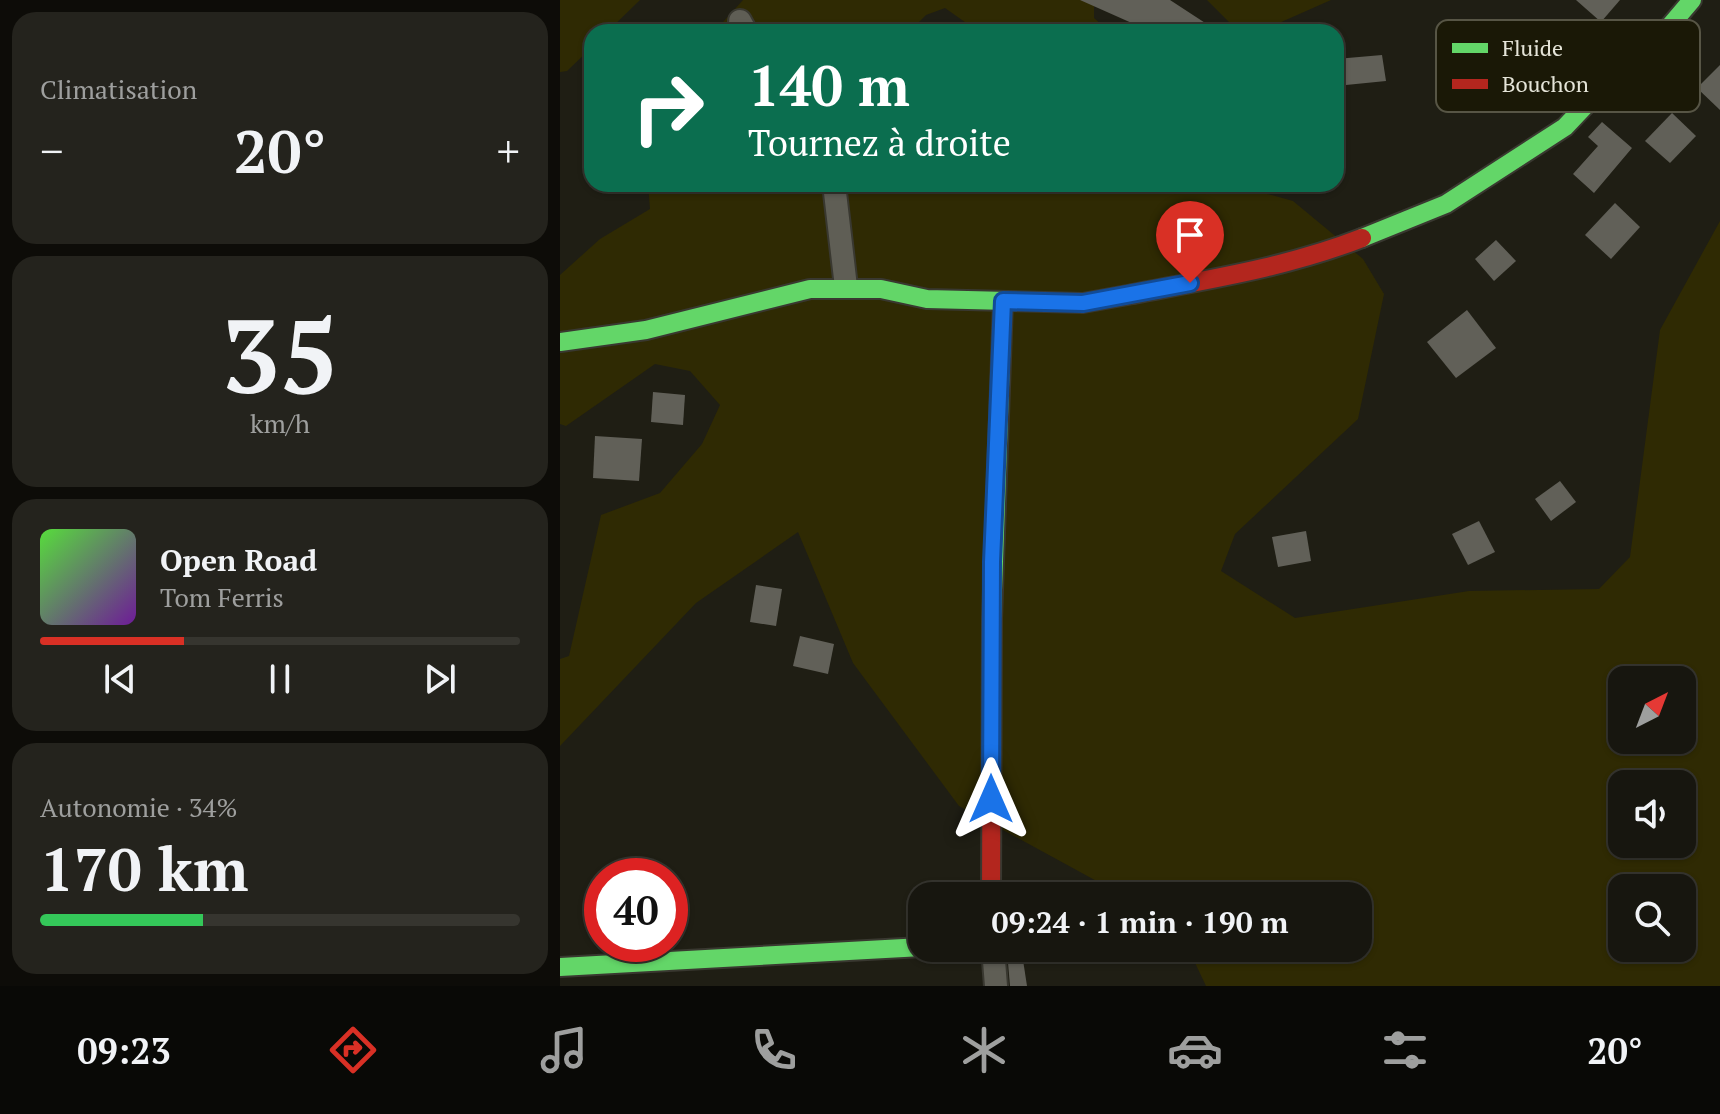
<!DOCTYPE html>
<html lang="fr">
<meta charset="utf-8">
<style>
body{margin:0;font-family:"PT Serif",serif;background:#24231d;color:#f1f3f6;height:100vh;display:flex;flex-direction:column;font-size:30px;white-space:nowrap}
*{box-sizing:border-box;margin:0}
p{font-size:26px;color:#9e9f9e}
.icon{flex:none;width:44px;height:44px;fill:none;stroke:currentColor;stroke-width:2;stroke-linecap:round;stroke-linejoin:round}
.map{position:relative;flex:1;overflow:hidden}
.drawer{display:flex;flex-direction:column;gap:12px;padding:12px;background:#0d0c08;width:560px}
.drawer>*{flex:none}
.hud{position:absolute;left:24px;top:24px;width:760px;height:168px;border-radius:24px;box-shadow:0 2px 6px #0004,0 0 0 2px #36352f;background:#0b6e4f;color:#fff;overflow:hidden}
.needle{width:52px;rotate:42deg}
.tools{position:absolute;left:1048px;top:666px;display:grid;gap:16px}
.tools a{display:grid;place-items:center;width:88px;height:88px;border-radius:16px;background:#17160f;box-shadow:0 2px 6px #0004,0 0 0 2px #36352f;font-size:40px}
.speed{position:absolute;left:24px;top:858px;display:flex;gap:16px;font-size:40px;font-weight:700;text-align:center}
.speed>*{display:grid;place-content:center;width:104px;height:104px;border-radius:50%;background:#17160f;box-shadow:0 2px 6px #0004,0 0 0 2px #36352f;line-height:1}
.speed .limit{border:12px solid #d22;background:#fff;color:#111}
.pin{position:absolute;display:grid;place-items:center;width:68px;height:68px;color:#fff;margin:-82px -34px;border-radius:50% 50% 50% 0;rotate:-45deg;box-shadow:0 0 8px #0007}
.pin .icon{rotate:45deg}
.me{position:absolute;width:88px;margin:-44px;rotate:0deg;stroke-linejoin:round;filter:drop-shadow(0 0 6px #0008)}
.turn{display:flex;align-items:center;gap:28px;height:168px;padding:0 32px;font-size:36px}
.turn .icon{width:104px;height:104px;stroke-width:2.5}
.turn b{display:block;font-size:56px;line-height:68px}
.big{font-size:60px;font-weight:800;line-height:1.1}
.drawer .tile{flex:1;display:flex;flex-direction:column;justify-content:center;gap:12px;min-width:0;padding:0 28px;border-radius:24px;background:#24231d}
.drawer .dial{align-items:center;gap:0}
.dial b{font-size:104px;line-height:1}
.song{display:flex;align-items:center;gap:24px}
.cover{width:96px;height:96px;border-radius:12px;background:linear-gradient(135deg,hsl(110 70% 55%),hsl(280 70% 35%))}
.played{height:8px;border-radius:4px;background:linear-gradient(90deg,#d93025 30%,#36352f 30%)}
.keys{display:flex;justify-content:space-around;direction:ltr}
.heat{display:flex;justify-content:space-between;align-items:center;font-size:44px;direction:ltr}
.charge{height:12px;border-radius:6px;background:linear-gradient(90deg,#34c759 34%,#36352f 0)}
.trip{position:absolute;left:348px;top:882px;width:464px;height:80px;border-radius:24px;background:#17160f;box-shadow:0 2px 6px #0004,0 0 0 2px #36352f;font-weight:800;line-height:80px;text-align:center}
.tab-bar{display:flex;height:128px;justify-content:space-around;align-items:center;background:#090906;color:#9e9f9e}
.tab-bar .icon{width:56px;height:56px}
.tab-bar .on{color:#d93025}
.tab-bar b{font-size:36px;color:#f1f3f6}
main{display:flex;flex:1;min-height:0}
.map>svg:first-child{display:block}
</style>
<main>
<section class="drawer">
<div class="tile"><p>Climatisation</p>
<div class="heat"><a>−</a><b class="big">20°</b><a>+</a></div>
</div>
<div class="tile dial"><b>35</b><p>km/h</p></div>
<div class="tile">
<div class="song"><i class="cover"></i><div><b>Open Road</b><p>Tom Ferris</p></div></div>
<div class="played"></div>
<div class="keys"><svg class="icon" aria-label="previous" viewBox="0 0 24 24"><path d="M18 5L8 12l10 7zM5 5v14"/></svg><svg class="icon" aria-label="pause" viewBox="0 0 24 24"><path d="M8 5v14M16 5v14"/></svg><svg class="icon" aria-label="next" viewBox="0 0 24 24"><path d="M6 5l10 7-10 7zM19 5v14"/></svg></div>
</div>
<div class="tile"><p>Autonomie · 34%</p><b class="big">170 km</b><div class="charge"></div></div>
</section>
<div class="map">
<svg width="1160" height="986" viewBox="0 0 1160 986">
<rect width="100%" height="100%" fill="#1f1e14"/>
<!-- green -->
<g fill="#2f2a03" fill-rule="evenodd">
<path d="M0,0h80l-33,32h-15v15l-25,24 -7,1z"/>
<path d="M183,0h351v18l16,14h-131l-34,-24 -19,7 -17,17h-195z"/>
<path d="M647,0h124l-72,32h-20z"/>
<path d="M88,184h584l61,17 70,58 21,35 -26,125 -123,115 -14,37 74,47 174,-27 130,-2 31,-32 30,-227 60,-109v765h-514l-18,-38h170v-52h-234l-165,-90 -106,-143 -55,-131 -102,71 -136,143v-87l9,-3 32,-141 59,-22 42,-49 18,-39 -30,-34 -35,-7 -89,62 -6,-2v-149l40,-36 50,-30zM1062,680h60v60h-60zM1062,784h60v60h-60zM1062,888h60v60h-60z"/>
</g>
<!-- building -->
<g fill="#616058">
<path d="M520,0h90l49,32h-59l-14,-10 -3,6z"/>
<path d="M1016,0h44l-19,22z"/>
<path d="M822,55l4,26 -50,5v-27z"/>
<path d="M1160,65v45l-23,-22z"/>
<path d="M1112,113l24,23 -26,27 -25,-22z"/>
<path d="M1042,122l30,26 -38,45 -21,-19 25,-28 -10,-9z"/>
<path d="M1055,203l25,24 -29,32 -26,-24z"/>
<path d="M936,240l20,21 -22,20 -19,-22z"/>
<path d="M907,310l29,38 -40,30 -29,-36z"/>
<path d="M93,392l32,3 -2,30 -32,-3z"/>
<path d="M35,436l47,3 -3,42 -46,-3z"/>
<path d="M1000,481l16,21 -25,19 -16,-22z"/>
<path d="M919,521l16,31 -27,13 -16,-31z"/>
<path d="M746,531l5,30 -33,6 -6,-30z"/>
<path d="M196,585l26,4 -6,37 -26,-4z"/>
<path d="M240,636l34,8 -6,30 -35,-8z"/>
<path d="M463,960l4,26h-17l-2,-23z"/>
</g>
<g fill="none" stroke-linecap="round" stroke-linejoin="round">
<!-- street casing -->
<g stroke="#393830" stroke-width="26">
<g id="street">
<path d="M180,21l6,11"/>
<path d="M274,184l12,103"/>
<path d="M433,948l3,38"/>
</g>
</g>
<!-- fast casing -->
<g stroke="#393830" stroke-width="22">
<g id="fast">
<path d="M802,238l84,-34 119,-77 35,-37 52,-43 40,-47"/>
<path d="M0,342l86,-12 164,-41h71l46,10 156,4 50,-9"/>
<path d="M432,619l11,-318"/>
<path d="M0,967l362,-20"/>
</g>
</g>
<!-- jam casing -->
<g stroke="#393830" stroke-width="22">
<g id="jam">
<path d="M573,294c78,-15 155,-27 229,-56"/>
<path d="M431,896l1,-277"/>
</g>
</g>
<!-- street -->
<use href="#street" stroke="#5f5e55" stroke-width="22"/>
<!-- fast -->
<use href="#fast" stroke="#63d668" stroke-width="18"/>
<!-- jam -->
<use href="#jam" stroke="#b3261e" stroke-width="18"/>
</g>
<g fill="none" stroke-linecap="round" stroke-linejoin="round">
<!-- route casing -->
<g stroke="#114b97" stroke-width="20">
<path id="route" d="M431,799l1,-237 11,-261 80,2 107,-20"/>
</g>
<!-- route -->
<use href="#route" stroke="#1a73e8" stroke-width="14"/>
</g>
<!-- legend -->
<rect x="876" y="20" width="264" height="92" rx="12" fill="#1a1806" stroke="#575545" stroke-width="2"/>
<rect x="892" y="43" width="36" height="10" fill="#63d668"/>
<rect x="892" y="79" width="36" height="10" fill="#b3261e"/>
<g font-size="22" fill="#e5e4d8">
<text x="942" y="56">Fluide</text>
<text x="942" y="92">Bouchon</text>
</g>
</svg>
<div class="tools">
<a><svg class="needle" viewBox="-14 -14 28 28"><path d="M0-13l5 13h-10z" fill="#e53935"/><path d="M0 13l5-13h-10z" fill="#9e9f9e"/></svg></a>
<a><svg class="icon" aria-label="sound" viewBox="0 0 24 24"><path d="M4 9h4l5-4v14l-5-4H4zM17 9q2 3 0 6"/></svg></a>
<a><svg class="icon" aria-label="search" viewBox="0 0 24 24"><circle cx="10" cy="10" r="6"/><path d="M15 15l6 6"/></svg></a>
</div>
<div class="speed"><div class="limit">40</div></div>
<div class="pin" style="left:630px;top:283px;background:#d93025"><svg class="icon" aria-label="arrive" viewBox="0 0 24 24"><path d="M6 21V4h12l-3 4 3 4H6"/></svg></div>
<svg class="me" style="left:431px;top:799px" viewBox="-20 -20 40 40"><path d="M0-17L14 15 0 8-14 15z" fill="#1a73e8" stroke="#fff" stroke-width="4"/></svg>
<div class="trip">09:24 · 1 min · 190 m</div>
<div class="hud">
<div class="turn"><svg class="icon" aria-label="right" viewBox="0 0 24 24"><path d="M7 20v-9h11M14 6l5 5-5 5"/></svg><div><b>140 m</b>Tournez à droite</div></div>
</div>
</div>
</main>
<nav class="tab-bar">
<b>09:23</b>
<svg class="icon on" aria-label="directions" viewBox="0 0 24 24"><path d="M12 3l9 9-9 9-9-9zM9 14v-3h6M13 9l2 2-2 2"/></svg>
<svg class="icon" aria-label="music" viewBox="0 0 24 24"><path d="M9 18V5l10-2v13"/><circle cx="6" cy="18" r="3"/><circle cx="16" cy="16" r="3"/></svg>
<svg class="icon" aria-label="phone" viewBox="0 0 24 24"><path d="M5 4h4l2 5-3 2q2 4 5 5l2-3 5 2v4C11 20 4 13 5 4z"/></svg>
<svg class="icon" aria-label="climate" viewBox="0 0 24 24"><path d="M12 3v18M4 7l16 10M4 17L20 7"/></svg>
<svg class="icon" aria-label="car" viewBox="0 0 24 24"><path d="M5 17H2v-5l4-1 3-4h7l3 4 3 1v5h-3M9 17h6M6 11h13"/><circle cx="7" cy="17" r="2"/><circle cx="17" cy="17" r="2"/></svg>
<svg class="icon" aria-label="filters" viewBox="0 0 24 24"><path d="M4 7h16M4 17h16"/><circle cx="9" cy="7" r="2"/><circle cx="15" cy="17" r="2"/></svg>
<b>20°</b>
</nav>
